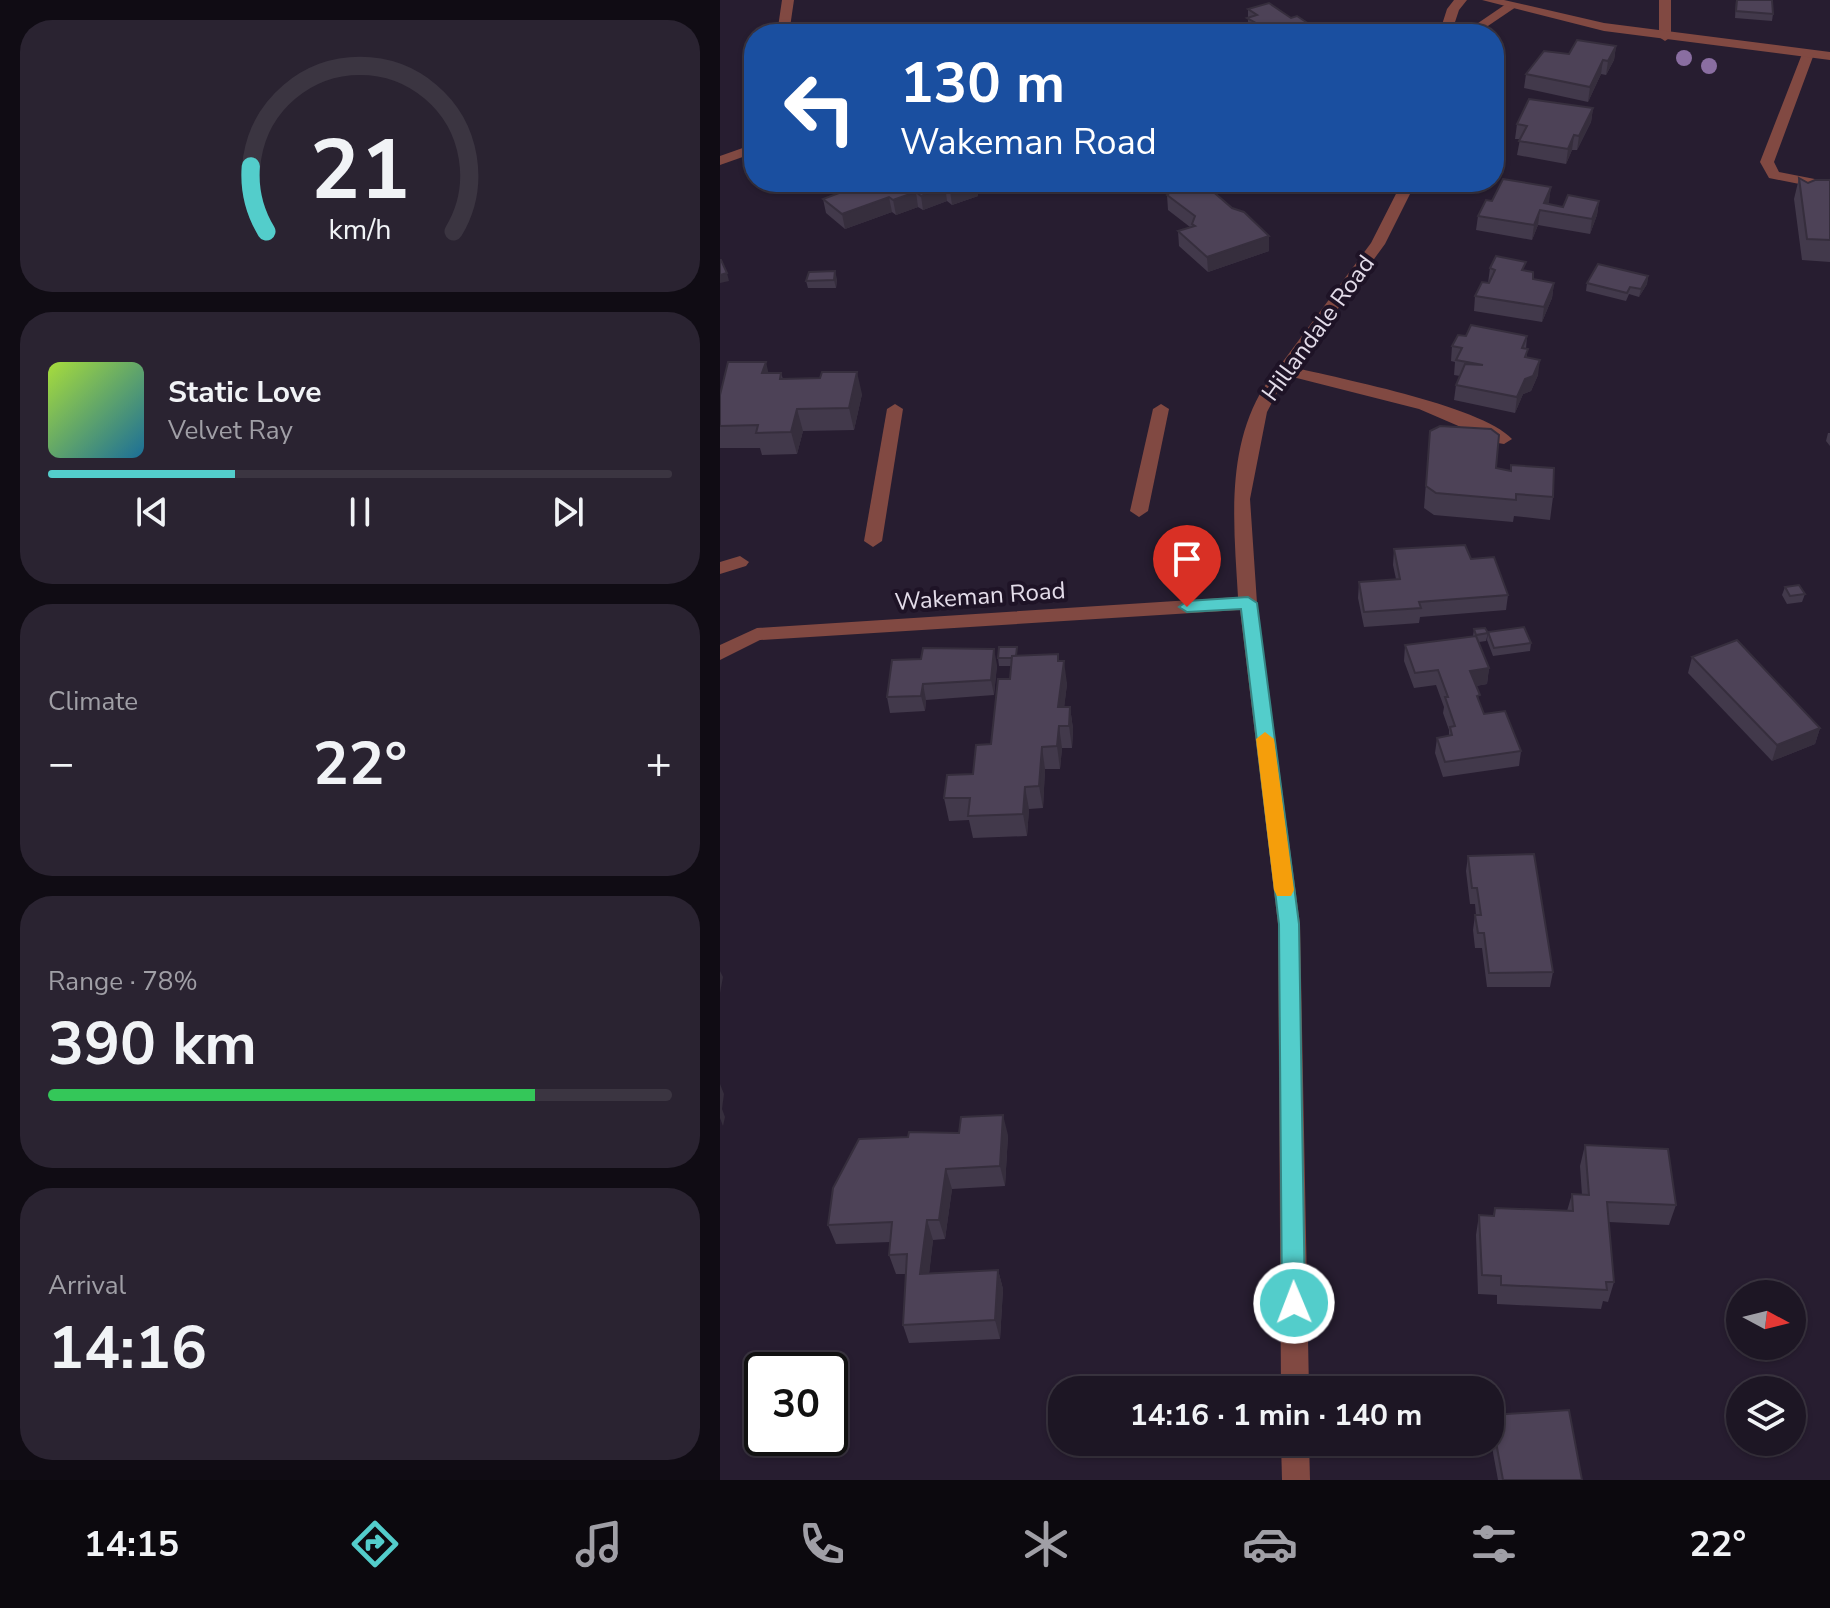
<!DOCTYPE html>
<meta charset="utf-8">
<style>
body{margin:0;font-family:"Nunito Sans",sans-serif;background:#2a2331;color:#f1f3f6;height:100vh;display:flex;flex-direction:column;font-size:30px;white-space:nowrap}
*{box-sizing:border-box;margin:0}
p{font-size:26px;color:#a09fa6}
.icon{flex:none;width:44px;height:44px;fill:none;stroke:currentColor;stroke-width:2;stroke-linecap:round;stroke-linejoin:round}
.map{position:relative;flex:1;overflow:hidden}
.details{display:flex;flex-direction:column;gap:20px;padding:20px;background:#100c14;width:720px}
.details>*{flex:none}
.top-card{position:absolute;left:24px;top:24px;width:760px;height:168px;border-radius:32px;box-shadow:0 2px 6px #0004,0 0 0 2px #3b3541;background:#1a4fa0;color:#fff;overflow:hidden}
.needle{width:52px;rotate:97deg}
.tools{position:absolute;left:1006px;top:1280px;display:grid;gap:16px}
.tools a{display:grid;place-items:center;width:80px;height:80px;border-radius:50%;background:#1d1624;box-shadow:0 2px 6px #0004,0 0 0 2px #3b3541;font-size:40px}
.speed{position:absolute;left:24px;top:1352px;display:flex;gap:16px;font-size:40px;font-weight:700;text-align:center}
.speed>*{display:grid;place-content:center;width:104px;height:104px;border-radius:50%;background:#1d1624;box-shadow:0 2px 6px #0004,0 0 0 2px #3b3541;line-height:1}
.speed .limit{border:4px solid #111;border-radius:12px;background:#fff;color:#111}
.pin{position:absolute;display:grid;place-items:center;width:68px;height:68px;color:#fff;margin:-82px -34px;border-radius:50% 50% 50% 0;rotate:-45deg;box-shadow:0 0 8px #0007}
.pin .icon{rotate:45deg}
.me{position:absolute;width:88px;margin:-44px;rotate:359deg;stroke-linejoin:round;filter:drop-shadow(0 0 6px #0008)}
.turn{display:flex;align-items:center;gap:28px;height:168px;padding:0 24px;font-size:36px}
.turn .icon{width:104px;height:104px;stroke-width:2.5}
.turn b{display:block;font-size:56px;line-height:68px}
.big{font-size:60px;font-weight:700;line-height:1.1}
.details .widget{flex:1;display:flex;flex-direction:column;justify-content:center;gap:12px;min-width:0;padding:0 28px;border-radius:32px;background:#2a2331}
.details .dial{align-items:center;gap:0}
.dial svg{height:208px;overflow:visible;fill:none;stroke:#3b3541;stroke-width:7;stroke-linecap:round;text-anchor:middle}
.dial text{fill:#f1f3f6;stroke:none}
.song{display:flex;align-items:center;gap:24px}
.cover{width:96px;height:96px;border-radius:12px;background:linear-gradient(135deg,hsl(80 70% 55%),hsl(200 70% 35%))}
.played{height:8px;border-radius:4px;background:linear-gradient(90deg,#53cdcb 30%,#3b3541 30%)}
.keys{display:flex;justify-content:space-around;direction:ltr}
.heat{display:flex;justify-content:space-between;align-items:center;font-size:44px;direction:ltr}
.charge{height:12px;border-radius:6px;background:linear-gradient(90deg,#34c759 78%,#3b3541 0)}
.trip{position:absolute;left:328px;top:1376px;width:456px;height:80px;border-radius:32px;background:#1d1624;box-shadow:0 2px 6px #0004,0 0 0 2px #3b3541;font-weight:700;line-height:80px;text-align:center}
.tabs{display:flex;height:128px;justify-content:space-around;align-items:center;background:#0c090e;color:#a09fa6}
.tabs .icon{width:56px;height:56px}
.tabs .selected{color:#53cdcb}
.tabs b{font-size:36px;color:#f1f3f6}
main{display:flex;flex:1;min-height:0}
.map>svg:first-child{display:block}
</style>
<main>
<section class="details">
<div class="widget dial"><svg viewBox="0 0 100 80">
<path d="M14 69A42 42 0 1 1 86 69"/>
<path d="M14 69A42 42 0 0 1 8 44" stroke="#53cdcb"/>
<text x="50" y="56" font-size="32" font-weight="700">21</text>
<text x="50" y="72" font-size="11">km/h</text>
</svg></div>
<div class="widget">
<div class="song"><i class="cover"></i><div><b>Static Love</b><p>Velvet Ray</p></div></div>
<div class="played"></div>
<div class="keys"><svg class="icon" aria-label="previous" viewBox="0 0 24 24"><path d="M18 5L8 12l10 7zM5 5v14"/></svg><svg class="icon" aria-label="pause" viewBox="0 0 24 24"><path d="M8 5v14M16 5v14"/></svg><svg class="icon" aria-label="next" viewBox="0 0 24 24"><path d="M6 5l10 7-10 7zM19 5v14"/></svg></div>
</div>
<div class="widget"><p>Climate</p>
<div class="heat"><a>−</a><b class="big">22°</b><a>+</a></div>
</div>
<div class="widget"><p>Range · 78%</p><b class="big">390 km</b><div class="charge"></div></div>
<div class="widget"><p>Arrival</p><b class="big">14:16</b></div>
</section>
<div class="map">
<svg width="1110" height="1480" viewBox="0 0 1110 1480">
<rect width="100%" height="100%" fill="#271d30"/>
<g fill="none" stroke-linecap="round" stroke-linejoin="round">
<!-- service -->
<g fill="#814942" fill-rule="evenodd">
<path d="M1088,50l6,4 -40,108 5,10 51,10v8l-61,-12 -9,-16 42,-108z"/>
<path d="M563,365c49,12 198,40 229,74l-8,5 -6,-1 -79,-34 -142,-36v-6z"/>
<path d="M175,404l8,5 -21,132 -9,6 -9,-6 23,-132z"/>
<path d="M441,404l8,5 -21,102 -9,6 -9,-6 23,-102z"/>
<path d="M20,556l9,6 -3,4 -26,8v-12z"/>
</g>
<!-- minor -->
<g fill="#814942" fill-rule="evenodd">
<path d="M62,0h12l-5,34h-12z"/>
<path d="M734,0h13l-8,10 -8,24h-12l8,-25z"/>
<path d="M939,0h12v37l-6,4 -6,-4z"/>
<path d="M786,4l10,3 -40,27h-14z"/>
<path d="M34,144v9l-34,12v-9z"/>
<path d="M682,182h14l-31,62 -107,147 -11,21 -17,87 7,104 43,321 9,466h-28l-3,-466 -38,-314 -480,30 -40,20v-15l37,-17 481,-31c-4,-70 -13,-147 26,-210l107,-144z"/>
<path d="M561,1442h28l1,38h-28z"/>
</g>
<!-- tertiary -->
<path fill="#814942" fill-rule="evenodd" d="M762,0h22l100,23 226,29v8l-226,-29z"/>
</g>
<!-- trees -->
<g fill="#8a6ea1">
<circle cx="964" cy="58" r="8"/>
<circle cx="989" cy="66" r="8"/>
</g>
<!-- wall -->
<g fill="#42394b">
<path d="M1016,0h36l1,14 -1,7 -37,-3z"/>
<path d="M528,9l43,9 33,16h-73l-3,-2z"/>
<path d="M896,46l-2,14 -8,15 -5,-1 -13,28 -64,-14 2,-14 43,-20z"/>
<path d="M873,108l-2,14 -14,28h-5l-6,14 -49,-9 3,-16h-5l2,-15z"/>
<path d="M1079,178l9,5 22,-3v82l-28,-2 -8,-61z"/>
<path d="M256,182l2,14 -26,9 -5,-4 -24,9 -5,-3 -22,8 -4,-3 -47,17 -19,-16 -3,-14z"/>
<path d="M831,187l-3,17 15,3 36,-6 -2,14 -7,19 -52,-9 -6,15 -56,-10 2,-14 14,-15z"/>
<path d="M447,195l65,13 37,43 -61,21 -29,-26 -1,-15 12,-4 -22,-17z"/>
<path d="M770,268l35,3 8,8 21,4 -2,15 -10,24 -68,-11 1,-15 13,-13z"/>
<path d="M928,276l-1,8 -8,13 -10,-3 -3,7 -40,-10 1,-8z"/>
<path d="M117,279l-1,9h-28l-2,-7z"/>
<path d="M746,336h61l-1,13 1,8 11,18 -7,16 -8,3 -8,19 -61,-13 2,-15 4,-9 -6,-1 1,-13 -4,-1 1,-15z"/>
<path d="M48,373h13l2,6 79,15 -8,36 -51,1 -6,23 -35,1 -2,-7h-40v-53z"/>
<path d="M710,431l66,37 57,29 -3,23 -36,-4 -1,6 -79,-7 -10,-7z"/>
<path d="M1108,433h2v13l-4,-5z"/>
<path d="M674,549l77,10 37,36 -2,15 -86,7 -1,6 -55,4 -6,-29 1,-16 37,-3 -3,-14z"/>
<path d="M1065,587l20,7 -3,8 -15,2 -5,-9z"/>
<path d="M754,629l14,4 -2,8 -7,1 10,26 -2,16 -11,2 3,15 5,13 37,37 -2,15 -76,11 -8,-24 2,-15 12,-2v-6l-6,-17 1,-6 -8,-22 -22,3 -10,-27 1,-16 68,-9z"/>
<path d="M768,632l43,11 -1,8 -37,5 -6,-16z"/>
<path d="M298,656l41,5 8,23 -3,23h6l3,22 -1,19h-10l-2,21h-15l-2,39 -14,1 -2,27 -54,2 -4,-18 -20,1 -5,-23 29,-24 18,-30 19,-65 1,-13h-12l-1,-8z"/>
<path d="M972,657l128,71 -5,16 -43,17 -84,-88z"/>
<path d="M201,659l76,6 -3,30 -68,5 -1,11 -35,2 -3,-16z"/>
<path d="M748,856l85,116 -3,15h-63l-5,-39h-7l-2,-18 2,-15h1l-1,-11h-5l-4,-33z"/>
<path d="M288,1135l-3,51 -53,3 -7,50 -12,1 -4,33 69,-3 5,19 -3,50 -91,4 -6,-18 3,-51h-10l-7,-19 1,-13 -54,2 -8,-19z"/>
<path d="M865,1145l91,60 -7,20 -60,-3 5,60 -6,20 -5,-1 -2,8 -104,-5v-9l-19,-1 -2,-59 3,-20 14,1 2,-8 72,3 5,-17 10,1 -2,-29z"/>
<path d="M771,1415l91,65h-84l-8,-44z"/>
</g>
<!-- shaded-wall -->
<g fill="#362e3d">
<path d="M896,46l-2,14 -8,15 2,-14z"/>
<path d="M883,60l-2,14 -13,28 2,-15z"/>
<path d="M873,108l-2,14 -14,28 2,-14z"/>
<path d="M854,135l-2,15 -6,14 2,-15z"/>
<path d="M253,182h3l2,14 -26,9 -2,-15z"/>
<path d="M225,186l2,15 -24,9 -2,-14z"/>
<path d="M831,187l-2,15 -4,9 -1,-8z"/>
<path d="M196,192l2,15 -22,8 -3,-15z"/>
<path d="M169,197l3,15 -47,17 -3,-15z"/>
<path d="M879,201l-2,14 -7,19 2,-15z"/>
<path d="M820,210l-2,15 -6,15 2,-15z"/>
<path d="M549,236v15l-61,21 -1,-15z"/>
<path d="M115,271l2,8 -1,9 -2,-8z"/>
<path d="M7,273l2,8 -9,2v-8z"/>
<path d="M928,276l-1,8 -8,13 2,-8z"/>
<path d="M834,283l-2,15 -10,24 2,-15z"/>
<path d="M820,360l-2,15 -7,16 -8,3 -8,19 2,-16 8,-18z"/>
<path d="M46,362l5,22 -9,-11z"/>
<path d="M137,372l5,22 -8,36 -5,-22z"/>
<path d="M77,409l6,22 -6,23 -6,-22z"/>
<path d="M274,649l3,16 -3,30 -3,-15z"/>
<path d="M338,654l3,23 3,-16 3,23 -5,42 -4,-19z"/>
<path d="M769,668l-2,16 -18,3 1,-16z"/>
<path d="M203,684l3,16 -1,11 -4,-15z"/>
<path d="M350,707l3,22 -1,19 -3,-22z"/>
<path d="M339,726l3,22 -2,21 -3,-23z"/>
<path d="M1100,728l-5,16 -43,17 5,-16z"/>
<path d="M322,747l3,22 -2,39 -4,-22z"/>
<path d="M305,787l4,22 -2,27 -4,-22z"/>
<path d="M0,971l3,6 -3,16z"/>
<path d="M0,1084l4,10 -2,15 3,8 -2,9 -3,-8z"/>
<path d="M283,1115l5,20 -3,51 -5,-20z"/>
<path d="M226,1169l6,20 -7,50 -6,-19z"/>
<path d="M207,1220l6,20 -6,53 -7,-19z"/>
<path d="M278,1270l5,19 -3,50 -5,-19z"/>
</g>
<!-- building -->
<g fill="#4d4257" stroke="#362e3d" stroke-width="2">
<path d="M1017,0h35l1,14 -37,-3z"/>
<path d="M549,3l22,15 6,-2 27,18h-53l3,-1 -27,-15 10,-3 -9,-6z"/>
<path d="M857,40l39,6 -8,15 -5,-1 -13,27 -64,-13 18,-23 25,3z"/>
<path d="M809,99l64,9 -14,28 -5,-1 -6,14 -49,-8 8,-15 -10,-2z"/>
<path d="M1079,178l9,5 7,-3h15v60l-23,-1z"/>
<path d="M783,179l48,8 -7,16 19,4 5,-12 31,6 -7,18 -52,-9 -6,15 -56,-9 8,-16 6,1z"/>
<path d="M148,182h105l-23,8 -5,-4 -24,10 -5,-4 -23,8 -4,-3 -47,17 -19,-15z"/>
<path d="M482,182l30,26 12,4 25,24 -62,21 -29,-26 17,-5 -3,-2 3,-8 -28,-21 6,-5z"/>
<path d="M776,256l30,6 -4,8 11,2v7l21,4 -10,24 -69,-11 7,-14 7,1 6,-13 -5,-2z"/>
<path d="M0,260h1l6,13 -7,2z"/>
<path d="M878,264l50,12 -7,13 -11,-2 -3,6 -40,-10z"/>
<path d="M115,271l-1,9 -28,1 3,-9z"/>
<path d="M751,325l56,11 -5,12 6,1 -3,8 15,3 -7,16 -8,3 -8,18 -61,-12 9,-21 18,1 -27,-5 6,-12 -10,-2 6,-11 8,1z"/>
<path d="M8,362h38l-4,11h19l-1,6 40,-1 2,-6h35l-8,36 -52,1 -6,23 -35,1 2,-8 -38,1v-31z"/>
<path d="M720,426l51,3 8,6 -3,33 15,3v-6l43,3 -1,29 -37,-3v6l-80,-7 -10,-7 4,-55z"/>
<path d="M745,545l6,14 23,-2 14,38 -89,7 2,6 -57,4 -5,-30 41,-3 -6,-30z"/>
<path d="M1079,585l6,9 -15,2 -5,-9z"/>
<path d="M804,627l7,16 -37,5 -6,-16z"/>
<path d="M765,628l3,5 -12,2 -2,-6z"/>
<path d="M756,636l13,32 -19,3 10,24 -3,1 7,18 21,-3 16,40 -76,11 -8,-24 15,-3 -2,-8 5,-1 -10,-29h3l-10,-27 -23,3 -10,-28z"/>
<path d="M1017,640l83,88 -43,17 -85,-88z"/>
<path d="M279,647h18l-1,9h-4v2h-14z"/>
<path d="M203,648l71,1 -3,31 -68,4 -2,12 -34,1 5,-37 29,-1z"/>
<path d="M338,654v7h6l-6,46h12l-1,19h-10l-2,20 -15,1 -3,39 -14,1 -2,27 -55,2 2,-18h-26l3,-23 26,-1 3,-29 15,-1 7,-65h12l2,-23z"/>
<path d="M814,854l19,118 -64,1 -5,-40h-6l-3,-18h6l-4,-27h-5l-4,-32z"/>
<path d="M283,1115l-3,51 -54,3 -7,51h-12l-7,54 78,-4 -3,50 -92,5 4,-71 -18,1 3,-33 -64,3 5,-37 26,-49 49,-2 1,-5 50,1 2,-16z"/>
<path d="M865,1145l83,4 8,56 -69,-3 7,80h-8l1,8 -106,-5v-9l-19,-1 -3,-60 15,1 1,-8 78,3 -1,-17 17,1z"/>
<path d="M849,1410l13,70h-79l-12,-65z"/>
</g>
<!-- route -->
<path fill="#53cdcb" stroke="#368584" stroke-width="2" d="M528,597l9,6 42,321 6,379 -3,8 -8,3 -9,-3 -3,-8 -3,-379 -38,-315 -54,3 -8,-5 8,-6z"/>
<!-- slow -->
<path fill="#f59e0b" d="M545,732l9,7 20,151 -3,6h-14l-3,-6 -18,-151z"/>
<g text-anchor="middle" stroke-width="8" stroke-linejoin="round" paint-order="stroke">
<!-- street labels -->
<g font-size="24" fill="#e3dce9" stroke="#1e1326">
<text transform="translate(598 328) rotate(-54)" y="8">Hillandale Road</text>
<text transform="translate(260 596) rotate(-4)" y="8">Wakeman Road</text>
</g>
</g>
</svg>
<div class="tools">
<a><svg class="needle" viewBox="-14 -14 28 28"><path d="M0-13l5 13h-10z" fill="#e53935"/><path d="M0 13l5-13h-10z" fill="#a09fa6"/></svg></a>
<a><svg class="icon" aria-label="layers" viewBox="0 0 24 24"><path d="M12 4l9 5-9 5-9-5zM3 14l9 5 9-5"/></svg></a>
</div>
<div class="speed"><div class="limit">30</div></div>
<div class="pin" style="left:467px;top:607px;background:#d93025"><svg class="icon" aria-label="arrive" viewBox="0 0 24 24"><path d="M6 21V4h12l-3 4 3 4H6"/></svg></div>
<svg class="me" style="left:574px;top:1303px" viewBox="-20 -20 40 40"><circle r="17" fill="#53cdcb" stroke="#fff" stroke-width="3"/><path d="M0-11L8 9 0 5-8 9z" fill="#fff"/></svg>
<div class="trip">14:16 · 1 min · 140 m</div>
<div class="top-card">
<div class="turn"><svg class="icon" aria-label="left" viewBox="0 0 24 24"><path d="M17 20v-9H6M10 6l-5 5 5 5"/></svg><div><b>130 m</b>Wakeman Road</div></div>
</div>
</div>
</main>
<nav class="tabs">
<b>14:15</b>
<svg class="icon selected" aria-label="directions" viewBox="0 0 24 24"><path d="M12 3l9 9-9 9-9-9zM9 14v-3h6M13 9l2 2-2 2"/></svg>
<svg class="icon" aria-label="music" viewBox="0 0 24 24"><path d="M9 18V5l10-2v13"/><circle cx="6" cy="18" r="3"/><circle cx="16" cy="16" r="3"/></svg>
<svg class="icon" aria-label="phone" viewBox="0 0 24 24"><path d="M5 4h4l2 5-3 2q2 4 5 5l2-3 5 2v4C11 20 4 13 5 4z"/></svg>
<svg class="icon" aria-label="climate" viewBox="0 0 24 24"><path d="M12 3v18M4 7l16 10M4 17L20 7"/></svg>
<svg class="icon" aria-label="car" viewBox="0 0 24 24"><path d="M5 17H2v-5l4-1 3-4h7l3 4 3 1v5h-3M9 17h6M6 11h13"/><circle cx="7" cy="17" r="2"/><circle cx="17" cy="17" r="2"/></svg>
<svg class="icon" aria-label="filters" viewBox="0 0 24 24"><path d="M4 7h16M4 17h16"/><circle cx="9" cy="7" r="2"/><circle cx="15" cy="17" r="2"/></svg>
<b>22°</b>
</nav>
